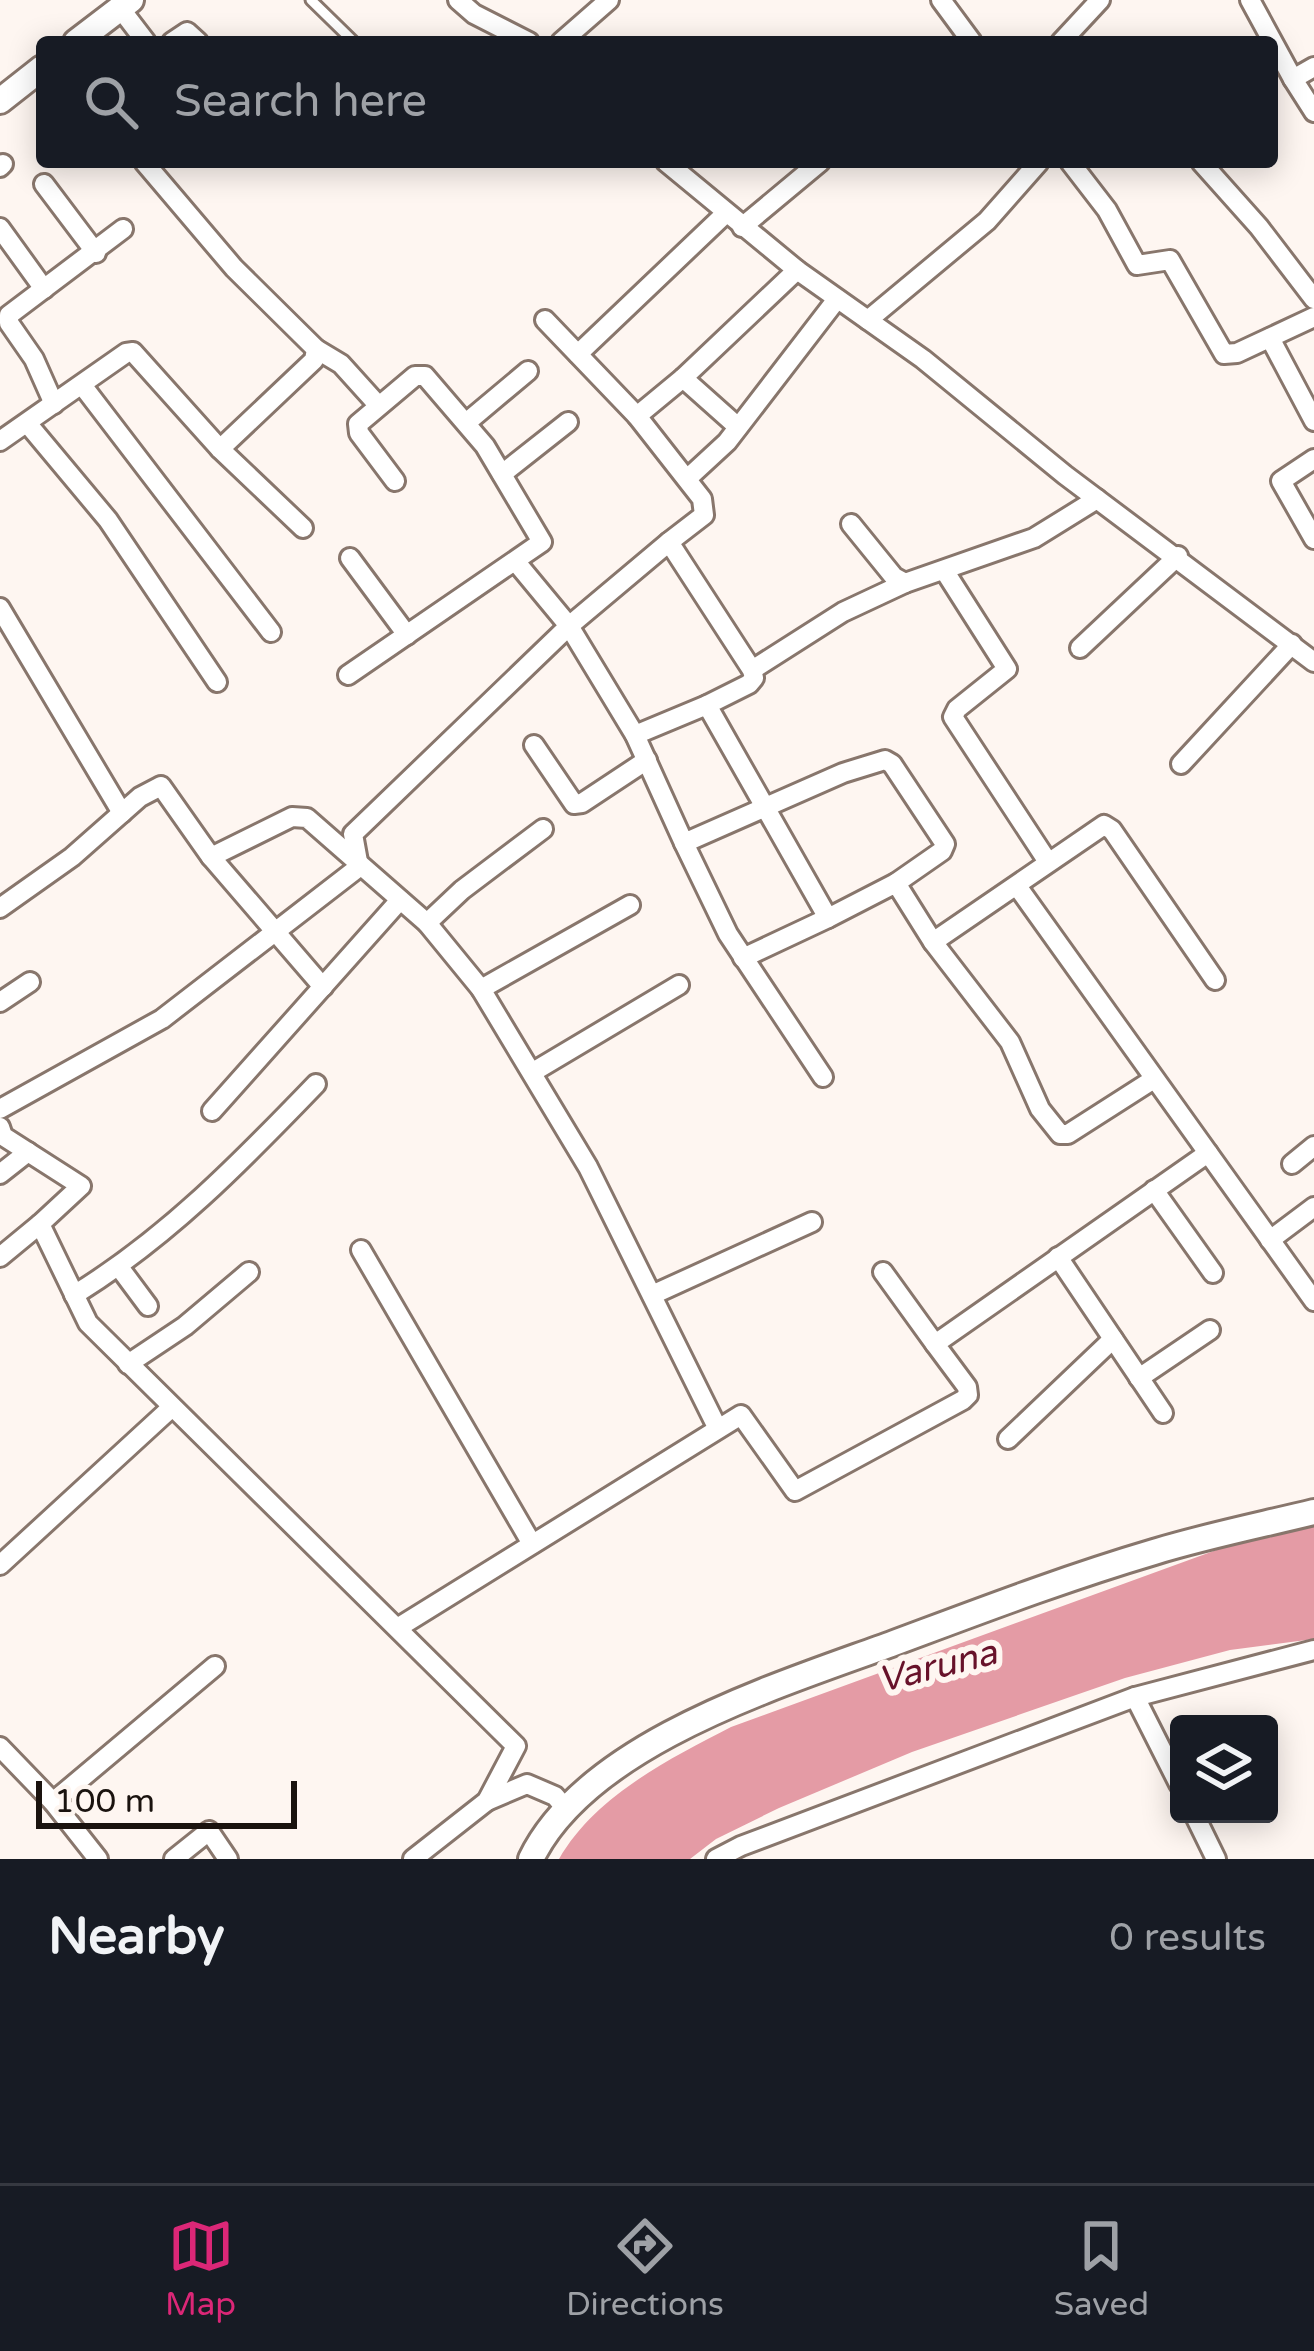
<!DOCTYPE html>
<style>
body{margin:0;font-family:"Varela Round",sans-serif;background:#242831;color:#f1f3f6}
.controls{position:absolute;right:36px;bottom:36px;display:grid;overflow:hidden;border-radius:12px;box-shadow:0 6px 30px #0003}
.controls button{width:108px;height:108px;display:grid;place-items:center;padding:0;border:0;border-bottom:3px solid #363941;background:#171b24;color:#f1f3f6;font:60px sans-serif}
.scale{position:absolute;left:36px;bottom:30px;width:261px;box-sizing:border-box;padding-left:12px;border:6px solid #1a130f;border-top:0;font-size:33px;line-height:42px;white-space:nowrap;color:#1a130f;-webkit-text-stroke:9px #fef6f1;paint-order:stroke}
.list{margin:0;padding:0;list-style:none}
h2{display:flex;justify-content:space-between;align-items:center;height:156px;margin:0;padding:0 48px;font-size:51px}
h2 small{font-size:39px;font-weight:400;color:#9ea1a6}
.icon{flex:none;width:66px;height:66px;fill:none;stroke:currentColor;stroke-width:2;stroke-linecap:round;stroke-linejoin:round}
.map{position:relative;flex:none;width:1314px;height:1859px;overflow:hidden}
.search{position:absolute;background:#171b24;box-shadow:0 6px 30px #0003;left:36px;right:36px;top:36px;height:132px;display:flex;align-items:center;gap:30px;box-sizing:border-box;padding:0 42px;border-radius:12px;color:#9ea1a6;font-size:45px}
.sheet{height:324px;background:#171b24}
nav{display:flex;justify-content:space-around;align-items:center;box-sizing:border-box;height:168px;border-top:3px solid #363941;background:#171b24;font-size:33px;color:#9ea1a6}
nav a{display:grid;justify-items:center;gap:6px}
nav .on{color:#db2777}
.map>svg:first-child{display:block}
.water{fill:#e49ba5}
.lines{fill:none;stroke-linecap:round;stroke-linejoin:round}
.lane-casing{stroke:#88766c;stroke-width:15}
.street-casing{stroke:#88766c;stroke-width:24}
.secondary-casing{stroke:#88766c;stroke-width:30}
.lane{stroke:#fff;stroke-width:9}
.street{stroke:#fff;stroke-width:18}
.secondary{stroke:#fff;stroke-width:24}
.labels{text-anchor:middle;stroke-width:12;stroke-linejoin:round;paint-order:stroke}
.water-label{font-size:36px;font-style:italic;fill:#67122a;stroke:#fef6f1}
</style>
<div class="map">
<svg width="1314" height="1859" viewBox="0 0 1314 1859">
<rect width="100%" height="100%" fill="#fef6f1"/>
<path class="water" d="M1314 1521V1639L1230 1650 1125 1678 912 1752 779 1808 716 1839 690 1859H559C595 1796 669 1759 731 1727L1274 1529Z"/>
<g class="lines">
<g class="lane-casing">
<polyline id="lane" points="311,0 354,42"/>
</g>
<g class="street-casing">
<g id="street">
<polyline points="458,0 474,14 529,42"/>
<polyline points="941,0 972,42"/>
<polyline points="1250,0 1293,79"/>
<polyline points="120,8 146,42"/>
<polyline points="172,42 187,32 198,42"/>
<polyline points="561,42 609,0"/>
<polyline points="1061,42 1100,0"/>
<polyline points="1314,67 1293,79 1314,112"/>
<polyline points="144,162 234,268 316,349 314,360 220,449"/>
<polyline points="666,162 797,270 923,359 1065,475 1314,662"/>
<polyline points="1070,162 1107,210 1137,265 1170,260 1224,354 1237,353 1314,317"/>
<polyline points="1201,162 1259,227 1314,299"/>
<polyline points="0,167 3,164"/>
<polyline points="44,184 96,253"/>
<polyline points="742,227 820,162"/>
<polyline points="0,228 44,289"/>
<polyline points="545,320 637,416 702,499 704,515 669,542 752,670 754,678 749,684 707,705 828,918 896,883 933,942 1104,825 1112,830 1215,980"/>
<polyline points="868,320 987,221 1039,162"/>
<polyline points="1270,338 1314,421"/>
<polyline points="316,349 341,364 378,405"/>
<polyline points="578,354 725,214"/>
<polyline points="683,378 738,427"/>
<polyline points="82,385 271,632"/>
<polyline points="54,404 34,359 9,323 9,315 123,229"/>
<polyline points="637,416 683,378 797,270"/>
<polyline points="27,423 108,520 217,682"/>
<polyline points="466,423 528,371"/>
<polyline points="0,441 126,353 133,352 220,449 303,528"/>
<polyline points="1314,459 1281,481 1314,539"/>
<polyline points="502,474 568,422"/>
<polyline points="688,478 727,442 837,299"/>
<polyline points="851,524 894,577 905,583 1034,538 1097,499"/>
<polyline points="350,558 407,635"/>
<polyline points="516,562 569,626 669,542"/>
<polyline points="944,570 1007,669 957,709 953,717 1048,862"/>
<polyline points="0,608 122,813"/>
<polyline points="1080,648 1178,556"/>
<polyline points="752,670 843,612 905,583"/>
<polyline points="348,675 542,542 485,446 425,376 415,376 358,424 359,433 395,481"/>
<polyline points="635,735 707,705"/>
<polyline points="534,745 574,804 582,803 647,760"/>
<polyline points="1181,764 1292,644"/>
<polyline points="684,843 728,934 823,1077"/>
<polyline points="211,857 292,817 307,818 427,923 481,989 588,1167 717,1427"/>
<polyline points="1017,886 1314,1301"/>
<polyline points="0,908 72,857 140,797 161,786 211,857 323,987"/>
<polyline points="427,923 462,890 543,829"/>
<polyline points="933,942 1010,1042 1040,1109 1060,1134 1068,1134 1154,1079"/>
<polyline points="743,958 828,918"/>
<polyline points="481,989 630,905"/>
<polyline points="0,1002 30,982"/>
<polyline points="533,1072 679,985"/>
<polyline points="0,1109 162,1019 359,867 353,834 569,626 635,735 684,843 843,773 885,760 892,764 945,844 942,851 896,883"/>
<polyline points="212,1111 400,900"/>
<polyline points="0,1127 3,1136 81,1186 40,1224 88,1323 516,1746 487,1801 413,1859"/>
<polyline points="1292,1164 1314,1146"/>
<polyline points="0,1174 28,1152"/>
<polyline points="1154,1190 1213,1273"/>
<polyline points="1270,1240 1314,1207"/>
<polyline points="361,1250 532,1544"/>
<polyline points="0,1257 40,1224"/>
<polyline points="1058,1257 1163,1413"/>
<polyline points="119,1267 148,1306"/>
<polyline points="883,1272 935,1344"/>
<path d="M74 1295C167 1238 241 1162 316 1084"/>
<polyline points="652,1295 812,1222"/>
<polyline points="128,1364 185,1326 249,1272"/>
<polyline points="1139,1378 1210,1330"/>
<polyline points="1008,1439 1113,1339"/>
<polyline points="0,1565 171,1408"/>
<polyline points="399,1627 741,1415 795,1491 963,1400 968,1395 967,1387 935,1344 1208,1153"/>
<polyline points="1135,1697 1179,1784"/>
<polyline points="0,1747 53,1802 98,1859"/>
<polyline points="487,1801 527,1784 555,1796 567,1810"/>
<polyline points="53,1802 215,1666"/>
<polyline points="1194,1814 1216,1859"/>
<polyline points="174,1859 209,1831 228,1859"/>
<polyline points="716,1859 741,1846 1135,1697 1314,1650"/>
</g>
</g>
<g class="secondary-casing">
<g id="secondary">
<polyline points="76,42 131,0"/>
<polyline points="0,101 42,68"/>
<path d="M531 1859C587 1743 780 1685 894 1643 980 1611 1066 1578 1154 1552 1206 1536 1261 1525 1314 1512"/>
</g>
</g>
<use href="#lane" class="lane"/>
<use href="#street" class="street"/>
<use href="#secondary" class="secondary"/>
</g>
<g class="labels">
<g class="water-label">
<text transform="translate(937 1665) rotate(-14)" y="13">Varuna</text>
</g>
</g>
</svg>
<div class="controls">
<button><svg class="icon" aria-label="layers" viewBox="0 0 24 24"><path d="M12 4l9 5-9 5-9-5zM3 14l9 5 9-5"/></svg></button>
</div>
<div class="scale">100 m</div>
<div class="search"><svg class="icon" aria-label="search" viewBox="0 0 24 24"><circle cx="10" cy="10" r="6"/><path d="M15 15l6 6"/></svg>Search here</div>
</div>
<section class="sheet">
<h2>Nearby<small>0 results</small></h2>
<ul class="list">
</ul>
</section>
<nav>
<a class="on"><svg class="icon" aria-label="map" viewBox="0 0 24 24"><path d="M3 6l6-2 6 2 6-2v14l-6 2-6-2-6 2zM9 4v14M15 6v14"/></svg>Map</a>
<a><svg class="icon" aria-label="directions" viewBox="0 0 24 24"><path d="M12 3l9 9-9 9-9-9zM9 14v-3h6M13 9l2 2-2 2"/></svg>Directions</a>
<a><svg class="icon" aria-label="saved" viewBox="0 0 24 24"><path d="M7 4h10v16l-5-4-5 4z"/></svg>Saved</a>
</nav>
